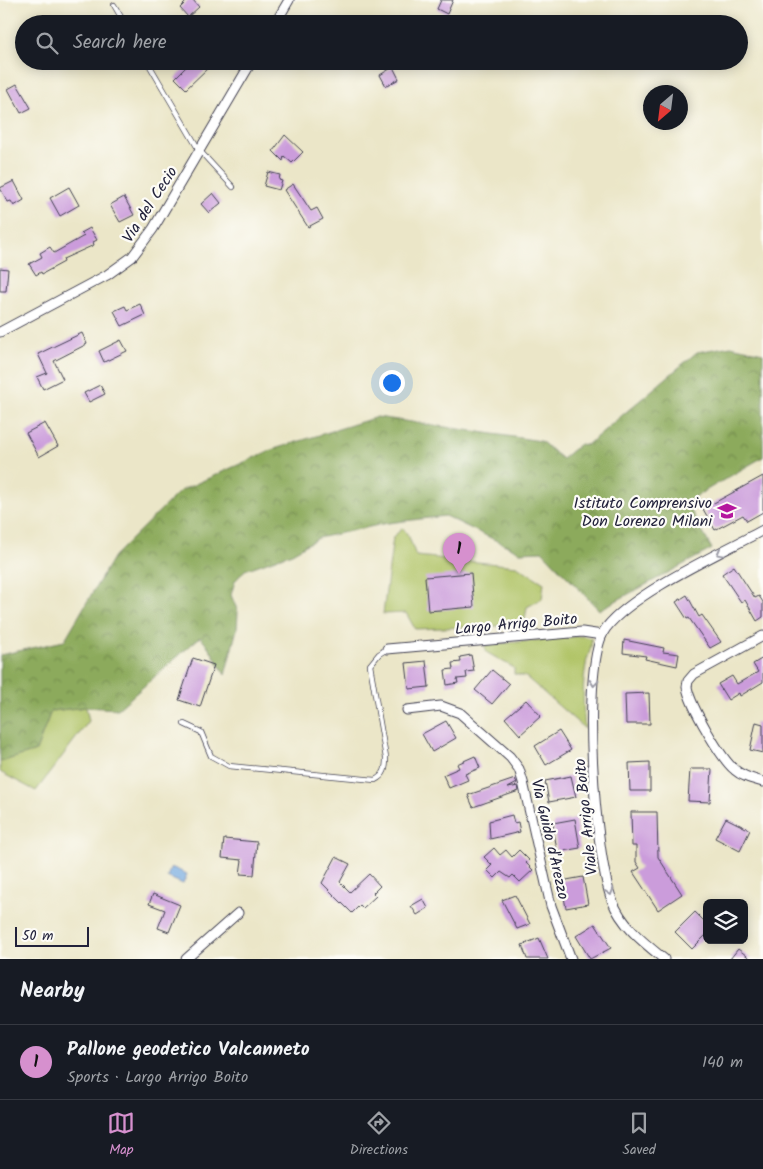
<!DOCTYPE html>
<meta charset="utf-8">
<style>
body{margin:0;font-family:Kalam,sans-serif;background:#242831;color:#f1f3f6}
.controls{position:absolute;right:15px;bottom:15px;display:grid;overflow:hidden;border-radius:8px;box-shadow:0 2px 12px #0003}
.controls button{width:45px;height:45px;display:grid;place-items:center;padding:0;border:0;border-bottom:1px solid #363941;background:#171b24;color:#f1f3f6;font:25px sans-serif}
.compass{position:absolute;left:643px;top:85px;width:45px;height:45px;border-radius:50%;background:#171b24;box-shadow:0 2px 12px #0003;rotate:208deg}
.scale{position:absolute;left:15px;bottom:12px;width:74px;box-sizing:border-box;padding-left:5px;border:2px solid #22223b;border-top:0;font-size:14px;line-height:18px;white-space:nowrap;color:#22223b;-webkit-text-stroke:4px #fdfcf7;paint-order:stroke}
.you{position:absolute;left:391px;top:382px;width:18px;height:18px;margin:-12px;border:4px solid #fff;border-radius:50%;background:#1a73e8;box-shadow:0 0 0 8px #1a73e833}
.badge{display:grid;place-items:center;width:32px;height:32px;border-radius:50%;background:#d690ce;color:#111;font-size:16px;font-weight:700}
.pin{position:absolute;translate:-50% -41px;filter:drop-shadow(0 1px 2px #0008)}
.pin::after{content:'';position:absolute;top:26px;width:18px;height:15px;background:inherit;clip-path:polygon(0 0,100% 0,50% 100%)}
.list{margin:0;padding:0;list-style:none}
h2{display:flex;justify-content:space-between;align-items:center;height:65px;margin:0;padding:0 20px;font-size:21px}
h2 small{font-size:16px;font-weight:400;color:#9ea1a6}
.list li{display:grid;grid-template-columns:32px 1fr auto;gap:15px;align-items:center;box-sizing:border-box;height:75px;padding:0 20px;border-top:1px solid #363941}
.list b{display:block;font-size:19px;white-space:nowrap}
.list p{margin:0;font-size:16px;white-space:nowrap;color:#9ea1a6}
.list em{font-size:16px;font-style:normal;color:#9ea1a6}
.icon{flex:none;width:28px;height:28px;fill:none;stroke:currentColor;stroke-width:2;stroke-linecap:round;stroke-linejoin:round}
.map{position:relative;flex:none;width:763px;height:959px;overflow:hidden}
.search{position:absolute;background:#171b24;box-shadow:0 2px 12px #0003;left:15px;right:15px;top:15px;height:55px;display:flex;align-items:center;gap:12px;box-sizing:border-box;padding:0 18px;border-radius:28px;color:#9ea1a6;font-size:19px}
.sheet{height:140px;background:#171b24}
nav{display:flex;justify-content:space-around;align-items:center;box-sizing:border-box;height:70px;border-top:1px solid #363941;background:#171b24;font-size:14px;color:#9ea1a6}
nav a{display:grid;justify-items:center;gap:2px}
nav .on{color:#d690ce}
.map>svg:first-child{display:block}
.green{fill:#b1c468;stroke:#6a7352}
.forest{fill:url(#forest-crowns);stroke:#57664c}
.water{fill:#71a7df;stroke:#4a648d}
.building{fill:#cb9cdb}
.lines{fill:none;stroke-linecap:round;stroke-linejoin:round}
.service-casing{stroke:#403f50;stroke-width:6}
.minor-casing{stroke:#403f50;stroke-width:11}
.service{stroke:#fff;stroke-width:4.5}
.minor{stroke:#fff;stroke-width:9}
.oneway{stroke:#9c9ca7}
.labels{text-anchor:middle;stroke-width:4.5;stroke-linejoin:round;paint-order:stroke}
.street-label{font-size:16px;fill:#22223b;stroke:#fdfcf7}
.poi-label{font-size:16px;fill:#22223b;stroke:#fdfcf7;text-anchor:end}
</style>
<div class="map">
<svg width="763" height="959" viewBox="0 0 763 959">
<defs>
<pattern id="forest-crowns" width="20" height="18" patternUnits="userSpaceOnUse" patternTransform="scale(1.25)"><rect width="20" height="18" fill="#8caa5c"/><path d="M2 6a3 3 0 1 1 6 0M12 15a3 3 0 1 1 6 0" fill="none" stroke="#728a4d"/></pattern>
</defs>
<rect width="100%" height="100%" fill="#fdfcf7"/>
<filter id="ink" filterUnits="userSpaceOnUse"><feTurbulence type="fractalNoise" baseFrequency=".02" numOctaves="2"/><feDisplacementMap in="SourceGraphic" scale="10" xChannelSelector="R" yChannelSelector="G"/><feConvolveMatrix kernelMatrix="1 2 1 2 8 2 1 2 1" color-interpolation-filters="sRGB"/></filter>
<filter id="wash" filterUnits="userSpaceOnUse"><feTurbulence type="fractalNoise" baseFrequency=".0096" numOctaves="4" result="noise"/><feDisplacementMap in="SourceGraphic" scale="20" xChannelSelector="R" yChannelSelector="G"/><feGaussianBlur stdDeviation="1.12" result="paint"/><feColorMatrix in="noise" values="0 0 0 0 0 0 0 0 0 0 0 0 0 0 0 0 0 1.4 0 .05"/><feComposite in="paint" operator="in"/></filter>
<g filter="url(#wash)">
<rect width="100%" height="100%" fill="#ebe6c8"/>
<g class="green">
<polygon points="403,528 409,537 416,556 517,566 544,583 542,599 527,607 524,625 415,629 406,613 383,614 393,537"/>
<path d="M582 636 591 638C593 648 587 655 586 665 582 686 583 707 585 729L526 677 514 674V668L486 652 485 645Z"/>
<polygon points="86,707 89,721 36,791 0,772 0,762 36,751 51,711"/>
</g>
<polygon class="forest" points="731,346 763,353 763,457 686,502 712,549 599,610 542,551 520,552 445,516 388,523 318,538 292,553 245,570 235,581 231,595 238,612 237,629 225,675 210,649 200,637 118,709 86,707 51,711 36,751 0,762 0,655 64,641 114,556 180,491 271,450 377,417 541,441 562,459 580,444 587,445 697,352"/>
<polygon class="water" points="171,867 187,874 183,884 167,877"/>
<g id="blocks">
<g class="building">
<polygon points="188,0 193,0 199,7 188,17 180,8"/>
<polygon points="441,0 453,0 447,14 437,9"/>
<polygon points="192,61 205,61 210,66 186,89 175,78"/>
<polygon points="393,67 399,79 386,86 380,75"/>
<polygon points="17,84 31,108 21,113 8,89"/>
<polygon points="285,135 303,152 292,163 284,156 283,161 273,151"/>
<polygon points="268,172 280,175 279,180 282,181 279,190 264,186"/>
<polygon points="14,181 24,200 14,206 11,201 8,202 0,188"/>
<polygon points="293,184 311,211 317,208 323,219 308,227 284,190"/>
<polygon points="69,187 79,205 60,216 50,198"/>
<polygon points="213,193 221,203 209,213 201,204"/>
<polygon points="124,197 134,215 120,222 110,205"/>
<polygon points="90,228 97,240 93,242 94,245 63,259 64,262 42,274 41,272 36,275 29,264 42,257 40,253 50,247 54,253 84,236 81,233"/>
<polygon points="0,268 8,269 6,291 0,291"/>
<polygon points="140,304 145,315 122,326 114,311 125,306 127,310"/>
<polygon points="82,333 87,344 54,361 63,379 43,389 37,377 47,373 38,354"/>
<polygon points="121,340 127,351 104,362 99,351"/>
<polygon points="100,385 105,394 89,402 84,393"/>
<polygon points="45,423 58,446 39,457 26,433"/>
<polygon points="763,476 763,512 747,521 743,515 715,530 703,509"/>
<polygon points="734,566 755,598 759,596 763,602 763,617 757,621 745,600 741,602 722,574"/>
<polygon points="471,573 474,607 428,611 425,577"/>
<polygon points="687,595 699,617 702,615 721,642 710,648 689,618 687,619 676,602"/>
<polygon points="624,640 664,648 663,652 679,654 677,666 645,659 646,656 623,653"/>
<polygon points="471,655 474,671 466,672 467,678 457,679 458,683 447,685 445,670 453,669 452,663 461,662 460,657"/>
<polygon points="193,658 214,665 200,707 179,700"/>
<polygon points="763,658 763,682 740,696 739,693 728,700 718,684 732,676 737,684 758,672 753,664"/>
<polygon points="426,661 429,687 409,689 406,663"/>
<polygon points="492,670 509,684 492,704 475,690"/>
<polygon points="649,693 650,724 626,724 625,694"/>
<polygon points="526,700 541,716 520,735 505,718"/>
<polygon points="446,721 456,738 432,752 422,734"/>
<polygon points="756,722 763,724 763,753 750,750"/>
<polygon points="559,731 571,750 546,765 535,746"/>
<polygon points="475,756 480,768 465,774 468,780 449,788 443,775 459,768 457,764"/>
<polygon points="650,762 650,791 630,791 629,763"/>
<polygon points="690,769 712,769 710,802 688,801"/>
<polygon points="571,776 576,797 549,802 545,781"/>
<polygon points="515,779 517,783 508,788 518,786 519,791 473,807 468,795"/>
<polygon points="631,812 657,812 658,857 682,894 658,910 633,872 640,868 636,862 636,846 632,846"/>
<polygon points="512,815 514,823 518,822 520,832 490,839 489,821"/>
<polygon points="726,818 750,830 740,851 715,838"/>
<polygon points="575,819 580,848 557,852 553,823"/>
<polygon points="224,839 257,842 254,875 240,874 242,860 222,858"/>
<polygon points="494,848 500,855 506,850 512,857 519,850 529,860 526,863 533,870 520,882 513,875 510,878 501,872 495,878 487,870 492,865 484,857"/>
<polygon points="336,857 350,864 340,882 350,892 369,874 380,886 373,893 376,896 363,908 360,905 352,913 322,883"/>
<polygon points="583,877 588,904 566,908 561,881"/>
<polygon points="153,894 180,905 169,932 158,928 165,910 149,904"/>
<polygon points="515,895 530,924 517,929 502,900"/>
<polygon points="423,899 428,908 417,915 411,906"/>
<polygon points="695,912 707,924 707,934 692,949 675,932"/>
<polygon points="595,924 611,948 590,959 576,936"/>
<polygon points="539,938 548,959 527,959 522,945"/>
<polygon points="738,949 751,959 730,959"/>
</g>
</g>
</g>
<g filter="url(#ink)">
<use href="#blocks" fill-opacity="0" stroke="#403f50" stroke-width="1"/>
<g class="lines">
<g class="service-casing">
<g id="service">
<polyline points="114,5 125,24"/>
<polyline points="147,61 199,150 233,187"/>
<path d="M184 724 201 732 211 756 229 766 375 780C385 775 386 768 386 758L370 665 379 654 387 649"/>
</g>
</g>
<g class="minor-casing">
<g id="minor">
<polyline points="275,24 289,0"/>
<polyline points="0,332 107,275 132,257 153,229 252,61"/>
<path d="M763 636 694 674 688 681 687 687C690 705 721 759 735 770 743 777 753 779 763 782"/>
<polyline points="387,649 582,632 602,635"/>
<polyline points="407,710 441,706 460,713 510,757 519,769 523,782 551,906 571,959"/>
<polyline points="186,959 238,913"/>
<path d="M664 959C643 942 622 926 612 900 595 858 579 663 606 628 634 592 721 553 763 530"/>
</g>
</g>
<use href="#service" class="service"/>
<use href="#minor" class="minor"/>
</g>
<defs><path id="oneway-chevron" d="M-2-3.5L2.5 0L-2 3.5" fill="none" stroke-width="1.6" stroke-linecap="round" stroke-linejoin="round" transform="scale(1.25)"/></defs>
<g class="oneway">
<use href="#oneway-chevron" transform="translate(720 553) rotate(151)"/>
<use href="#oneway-chevron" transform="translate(594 683) rotate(95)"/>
<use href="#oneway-chevron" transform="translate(610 892) rotate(72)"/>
</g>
</g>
<defs>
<g id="school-bare" transform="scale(1.5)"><path d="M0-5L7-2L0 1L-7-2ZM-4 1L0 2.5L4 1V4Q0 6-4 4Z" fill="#b5179e" stroke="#fdfcf7" stroke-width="2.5" paint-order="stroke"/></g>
</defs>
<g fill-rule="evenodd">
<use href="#school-bare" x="727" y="511"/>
</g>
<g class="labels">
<g class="street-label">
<text transform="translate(149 204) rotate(-57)" y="6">Via del Cecio</text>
<text transform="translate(516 623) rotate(-5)" y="6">Largo Arrigo Boito</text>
<text transform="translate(585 817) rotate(-96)" y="6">Viale Arrigo Boito</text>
<text transform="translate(551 839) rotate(77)" y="6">Via Guido d'Arezzo</text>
</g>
<g class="poi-label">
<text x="712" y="508">Istituto Comprensivo<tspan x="712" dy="18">Don Lorenzo Milani</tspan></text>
</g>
</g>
</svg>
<div class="controls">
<button><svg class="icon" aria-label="layers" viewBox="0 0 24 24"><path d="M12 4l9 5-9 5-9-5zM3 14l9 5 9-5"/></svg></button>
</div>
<svg class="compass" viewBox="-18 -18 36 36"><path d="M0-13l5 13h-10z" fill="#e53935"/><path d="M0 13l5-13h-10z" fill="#9ea1a6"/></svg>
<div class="scale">50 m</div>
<div class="you"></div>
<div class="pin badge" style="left:459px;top:574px">1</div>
<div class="search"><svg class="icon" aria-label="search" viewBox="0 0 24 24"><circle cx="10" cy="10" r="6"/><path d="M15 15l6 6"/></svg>Search here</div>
</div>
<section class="sheet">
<h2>Nearby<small></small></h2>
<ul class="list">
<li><span class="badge">1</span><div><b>Pallone geodetico Valcanneto</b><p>Sports · Largo Arrigo Boito</p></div><em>140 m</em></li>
</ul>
</section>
<nav>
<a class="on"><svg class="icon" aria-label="map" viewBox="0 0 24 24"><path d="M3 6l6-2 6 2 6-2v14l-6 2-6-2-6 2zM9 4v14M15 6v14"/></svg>Map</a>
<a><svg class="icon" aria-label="directions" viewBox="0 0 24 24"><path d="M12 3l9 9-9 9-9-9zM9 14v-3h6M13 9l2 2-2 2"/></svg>Directions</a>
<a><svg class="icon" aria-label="saved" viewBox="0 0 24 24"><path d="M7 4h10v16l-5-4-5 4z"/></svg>Saved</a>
</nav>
